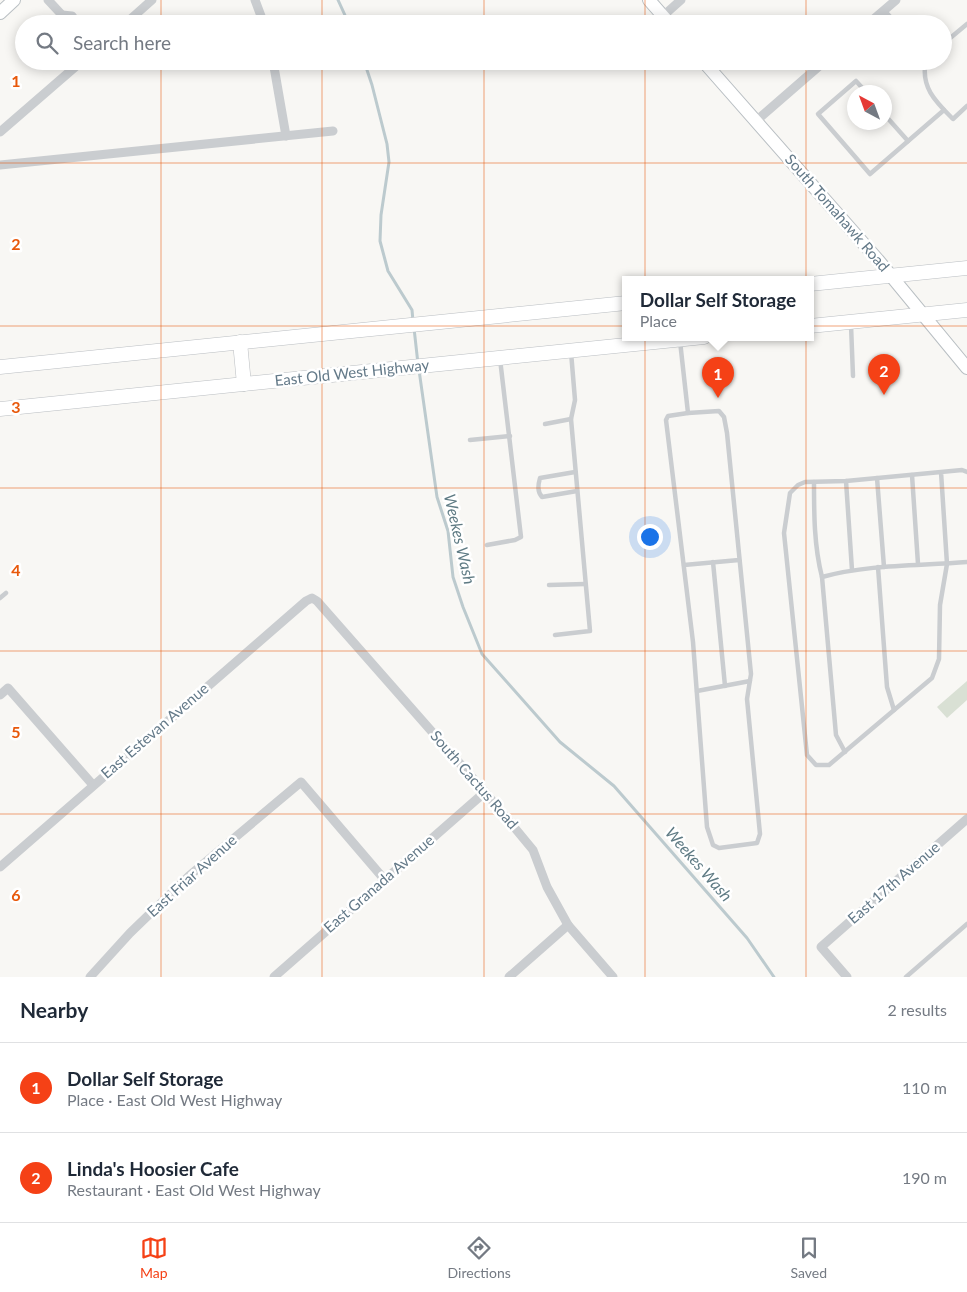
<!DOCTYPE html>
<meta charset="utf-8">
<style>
body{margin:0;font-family:Lato,sans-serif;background:#f6f6f7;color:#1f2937}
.compass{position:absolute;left:847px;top:85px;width:45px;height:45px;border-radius:50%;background:#fff;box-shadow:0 2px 12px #0003;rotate:319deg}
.you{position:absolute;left:649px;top:536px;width:18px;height:18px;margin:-12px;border:4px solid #fff;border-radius:50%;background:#1a73e8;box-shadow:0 0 0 8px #1a73e833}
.badge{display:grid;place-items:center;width:32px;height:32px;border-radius:50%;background:#f54116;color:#fff;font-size:16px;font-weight:700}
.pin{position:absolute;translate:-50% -41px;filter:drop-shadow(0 1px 2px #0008)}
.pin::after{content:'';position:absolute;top:26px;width:18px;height:15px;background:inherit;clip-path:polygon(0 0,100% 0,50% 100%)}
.popup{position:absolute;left:622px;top:276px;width:192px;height:65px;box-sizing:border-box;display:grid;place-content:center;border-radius:0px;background:#fff;filter:drop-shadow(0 1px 4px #0005);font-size:16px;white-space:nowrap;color:#747a83}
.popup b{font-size:19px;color:#1f2937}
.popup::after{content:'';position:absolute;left:50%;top:100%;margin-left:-10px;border:10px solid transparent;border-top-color:#fff}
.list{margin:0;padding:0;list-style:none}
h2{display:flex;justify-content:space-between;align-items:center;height:65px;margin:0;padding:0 20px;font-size:21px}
h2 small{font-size:16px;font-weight:400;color:#747a83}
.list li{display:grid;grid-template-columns:32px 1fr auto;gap:15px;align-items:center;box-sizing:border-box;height:90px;padding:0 20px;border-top:1px solid #e0e1e3}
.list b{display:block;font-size:19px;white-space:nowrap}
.list p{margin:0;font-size:16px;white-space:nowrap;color:#747a83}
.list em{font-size:16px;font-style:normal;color:#747a83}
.icon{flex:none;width:28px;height:28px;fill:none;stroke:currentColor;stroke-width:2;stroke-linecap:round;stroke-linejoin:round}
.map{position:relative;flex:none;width:967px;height:977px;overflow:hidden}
.search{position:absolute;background:#fff;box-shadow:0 2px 12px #0003;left:15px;right:15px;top:15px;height:55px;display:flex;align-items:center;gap:12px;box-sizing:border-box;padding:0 18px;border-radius:28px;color:#747a83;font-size:19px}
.sheet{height:245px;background:#fff}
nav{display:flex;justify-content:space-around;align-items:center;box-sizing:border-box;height:70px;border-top:1px solid #e0e1e3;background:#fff;font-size:14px;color:#747a83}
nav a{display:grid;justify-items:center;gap:2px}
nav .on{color:#f54116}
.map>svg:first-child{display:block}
.green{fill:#d9e0d4}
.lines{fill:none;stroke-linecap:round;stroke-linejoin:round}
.stream{stroke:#bccace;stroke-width:3}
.secondary-casing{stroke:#b9bfc3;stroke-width:14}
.primary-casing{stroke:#babec2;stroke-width:15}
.service{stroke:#cacdd0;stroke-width:4.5}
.minor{stroke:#cacdd0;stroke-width:9}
.secondary{stroke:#fff;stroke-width:12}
.primary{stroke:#fff;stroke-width:14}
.grid{fill:none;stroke:#e8590c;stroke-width:1;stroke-opacity:0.55}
.labels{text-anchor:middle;stroke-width:5;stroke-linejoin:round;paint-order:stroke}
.street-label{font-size:15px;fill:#637988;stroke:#fff}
.water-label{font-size:16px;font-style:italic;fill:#5f7b84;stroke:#fff}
.grid-label{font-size:16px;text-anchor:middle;font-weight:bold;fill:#e8590c;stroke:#fff;stroke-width:5;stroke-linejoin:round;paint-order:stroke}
</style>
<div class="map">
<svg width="967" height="977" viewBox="0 0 967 977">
<rect width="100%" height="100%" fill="#f8f7f4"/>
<polygon class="green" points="967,681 967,700 947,718 937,707"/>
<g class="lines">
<g class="stream">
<polyline points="338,0 349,24"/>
<polyline points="364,61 372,85 387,144 389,162 381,215 380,241 388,271 412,310 413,321"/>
<polyline points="414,328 418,364"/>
<polyline points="419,370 437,497 448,531 453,577 463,607 482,654 560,742 614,786 747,938 774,977"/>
</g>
<g class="secondary-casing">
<g id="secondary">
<polyline points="649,0 670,24"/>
<polyline points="0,13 14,0"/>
<polyline points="703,61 878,260 967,368"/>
</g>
</g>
<g class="primary-casing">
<g id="primary">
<polyline points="810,284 967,268"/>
<polyline points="810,326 967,310"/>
<polyline points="240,342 244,384"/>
<polyline points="0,367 626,303"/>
<polyline points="0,409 704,337"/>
</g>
</g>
<g class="service">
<polyline points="884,10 897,24"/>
<polyline points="943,44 967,24"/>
<path d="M926 61C920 87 936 102 953 119L967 106"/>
<polyline points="866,92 856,81 818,114 870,174 944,110"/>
<polyline points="884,114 908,141"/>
<polyline points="851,325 853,376"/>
<polyline points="680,341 688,413"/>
<polygon points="719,411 724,417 727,433 751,674 747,699 760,834 757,843 719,848 713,845 707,827 693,642 666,420 668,416 688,413"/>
<polyline points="545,424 571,419"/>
<polyline points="470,440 510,436"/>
<path d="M575 472 540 478C538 485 537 491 542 497L577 491"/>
<polyline points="941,472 947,564 940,605 939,659 932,678 829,765 816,765 807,755 784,533 790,493 798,485 805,482 846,481 962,470 967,472"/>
<polyline points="912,475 918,564"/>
<polyline points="877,478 884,567"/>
<polyline points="846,481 852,570"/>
<path d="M814 482C814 513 814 546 822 577L836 735 845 752"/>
<polyline points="487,545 515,540 521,537 500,359"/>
<polyline points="713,562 725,686"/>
<polyline points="684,565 739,560"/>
<polyline points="878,567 887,687 894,710"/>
<path d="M822 577C869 564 919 566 967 562"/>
<polyline points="549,585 585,584"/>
<polyline points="0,598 6,593"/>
<polyline points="555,635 590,631 571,419 575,400 571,352"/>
<polyline points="697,691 750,681"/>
<polyline points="906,977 967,924"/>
</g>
<g class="minor">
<polyline points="48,0 62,15 62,24"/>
<polyline points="255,0 264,24"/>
<polyline points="62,15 72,16 78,24"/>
<polyline points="663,16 681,0"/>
<polyline points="125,24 152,0"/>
<polyline points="868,24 896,0"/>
<polyline points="273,61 286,136"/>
<polyline points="756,121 825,61"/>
<polyline points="0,132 82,61"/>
<polyline points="0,165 333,131"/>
<polyline points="0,695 8,688 93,785"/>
<polyline points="0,867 306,601 312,598 317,601 485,792 533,850 547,887 568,925 613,977"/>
<polyline points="90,977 130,933 189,876 301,782 384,879"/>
<polyline points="274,977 485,792"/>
<polyline points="509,977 568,925"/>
<polyline points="847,977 821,947 967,819"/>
</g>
<use href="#secondary" class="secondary"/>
<use href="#primary" class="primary"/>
</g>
<path class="grid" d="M161 0V24M322 0V24M484 0V24M645 0V24M806 0V24M161 61V977M322 61V977M484 61V977M645 61V977M806 61V977M0 163H967M0 326H967M0 488H967M0 651H967M0 814H967"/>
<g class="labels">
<g class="street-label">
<text transform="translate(837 213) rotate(49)" y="5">South Tomahawk Road</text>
<text transform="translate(352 373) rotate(-6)" y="5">East Old West Highway</text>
<text transform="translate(155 731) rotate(-41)" y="5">East Estevan Avenue</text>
<text transform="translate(474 780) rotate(49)" y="5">South Cactus Road</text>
<text transform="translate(192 876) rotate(-42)" y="5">East Friar Avenue</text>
<text transform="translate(894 883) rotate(-41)" y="5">East 17th Avenue</text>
<text transform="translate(379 884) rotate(-41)" y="5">East Granada Avenue</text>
</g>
<g class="water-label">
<text transform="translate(460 539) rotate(77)" y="6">Weekes Wash</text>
<text transform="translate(699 864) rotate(49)" y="6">Weekes Wash</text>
</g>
</g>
<g class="grid-label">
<text x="16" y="87">1</text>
<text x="16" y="250">2</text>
<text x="16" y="413">3</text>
<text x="16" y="576">4</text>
<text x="16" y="738">5</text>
<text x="16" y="901">6</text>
</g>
</svg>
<svg class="compass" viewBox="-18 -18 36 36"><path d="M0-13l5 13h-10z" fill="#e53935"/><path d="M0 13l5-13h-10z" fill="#747a83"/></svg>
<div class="you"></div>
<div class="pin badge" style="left:718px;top:398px">1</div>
<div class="popup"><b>Dollar Self Storage</b>Place</div>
<div class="pin badge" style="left:884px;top:395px">2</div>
<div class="search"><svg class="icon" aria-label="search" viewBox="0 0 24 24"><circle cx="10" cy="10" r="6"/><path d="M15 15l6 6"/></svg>Search here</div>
</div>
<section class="sheet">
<h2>Nearby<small>2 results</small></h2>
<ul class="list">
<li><span class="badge">1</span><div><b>Dollar Self Storage</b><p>Place · East Old West Highway</p></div><em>110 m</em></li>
<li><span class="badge">2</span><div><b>Linda's Hoosier Cafe</b><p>Restaurant · East Old West Highway</p></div><em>190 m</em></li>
</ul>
</section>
<nav>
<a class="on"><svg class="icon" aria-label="map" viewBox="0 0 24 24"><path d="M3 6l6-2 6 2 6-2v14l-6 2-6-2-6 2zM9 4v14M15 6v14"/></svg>Map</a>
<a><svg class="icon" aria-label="directions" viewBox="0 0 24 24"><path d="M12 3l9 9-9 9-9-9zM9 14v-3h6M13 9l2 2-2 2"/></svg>Directions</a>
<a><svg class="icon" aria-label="saved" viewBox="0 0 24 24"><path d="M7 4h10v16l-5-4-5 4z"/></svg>Saved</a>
</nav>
